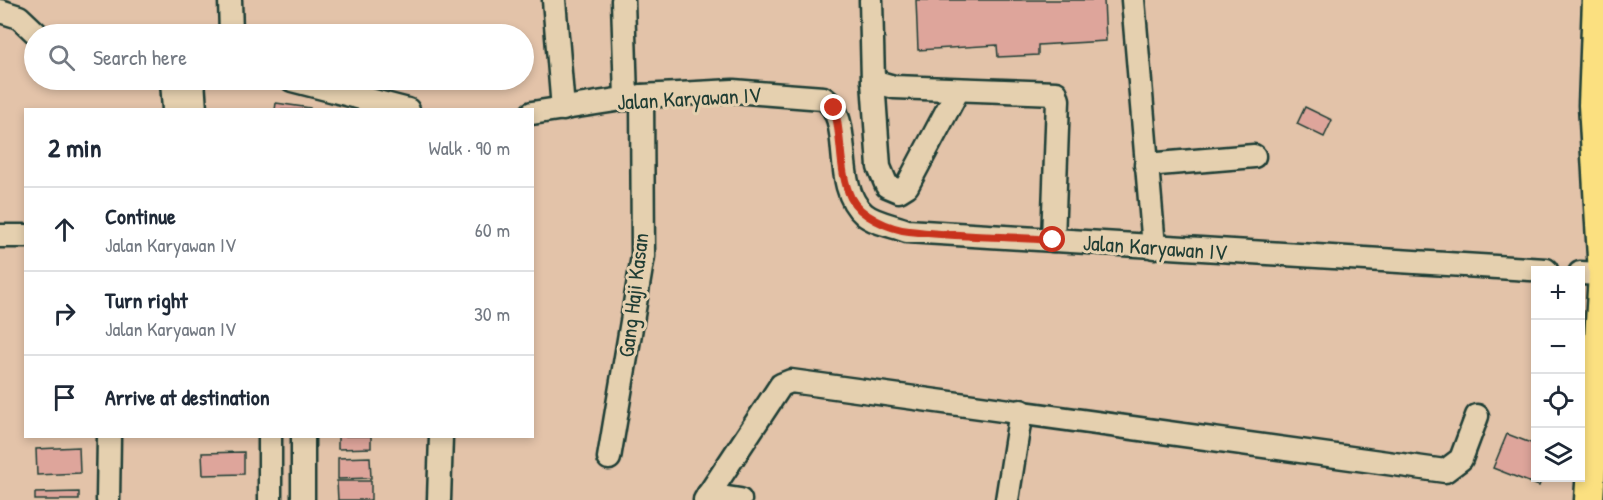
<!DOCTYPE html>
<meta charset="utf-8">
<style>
body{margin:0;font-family:"Patrick Hand",sans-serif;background:#f6f6f7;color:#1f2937}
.controls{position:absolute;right:18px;bottom:18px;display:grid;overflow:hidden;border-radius:0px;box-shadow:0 3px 9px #0003}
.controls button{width:54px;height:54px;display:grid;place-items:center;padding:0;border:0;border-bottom:2px solid #e0e1e3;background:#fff;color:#1f2937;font:30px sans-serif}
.stop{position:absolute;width:18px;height:18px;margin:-14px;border:4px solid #c8321e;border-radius:50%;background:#fff}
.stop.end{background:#c8321e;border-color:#fff;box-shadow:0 2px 6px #0008}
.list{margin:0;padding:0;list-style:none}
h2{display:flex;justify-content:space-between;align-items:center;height:78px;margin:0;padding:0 24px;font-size:26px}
h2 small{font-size:20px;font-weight:400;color:#747a83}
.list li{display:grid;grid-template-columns:39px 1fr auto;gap:18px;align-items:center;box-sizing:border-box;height:84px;padding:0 24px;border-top:2px solid #e0e1e3}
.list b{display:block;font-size:22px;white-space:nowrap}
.list p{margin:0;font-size:20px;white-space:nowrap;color:#747a83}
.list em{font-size:20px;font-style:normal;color:#747a83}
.icon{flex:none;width:33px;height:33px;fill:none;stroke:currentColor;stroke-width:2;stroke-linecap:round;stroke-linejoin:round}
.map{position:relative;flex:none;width:1603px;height:500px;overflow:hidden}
.search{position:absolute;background:#fff;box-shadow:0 3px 9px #0003;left:24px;top:24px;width:510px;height:66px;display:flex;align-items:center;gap:15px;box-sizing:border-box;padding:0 21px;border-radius:33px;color:#747a83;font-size:22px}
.panel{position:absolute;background:#fff;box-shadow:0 3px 9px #0003;left:24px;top:108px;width:510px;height:330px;border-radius:0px}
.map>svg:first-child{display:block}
.building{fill:#dea59b;stroke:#1f3d34;stroke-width:1.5}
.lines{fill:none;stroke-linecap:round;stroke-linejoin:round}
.minor-casing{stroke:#1f3d34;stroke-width:27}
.major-casing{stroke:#1f3d34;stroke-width:33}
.minor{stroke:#e5d0af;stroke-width:22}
.major{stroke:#fbe080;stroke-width:28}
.route{stroke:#c8321e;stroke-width:8}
.labels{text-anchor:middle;stroke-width:6;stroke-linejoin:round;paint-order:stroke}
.street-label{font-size:22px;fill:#1f3d34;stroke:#e5d0af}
</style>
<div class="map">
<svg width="1603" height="500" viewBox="0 0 1603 500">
<rect width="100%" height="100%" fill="#e3c3a9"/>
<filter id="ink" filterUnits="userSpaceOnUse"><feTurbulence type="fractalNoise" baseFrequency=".0167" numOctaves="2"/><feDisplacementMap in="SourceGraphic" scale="12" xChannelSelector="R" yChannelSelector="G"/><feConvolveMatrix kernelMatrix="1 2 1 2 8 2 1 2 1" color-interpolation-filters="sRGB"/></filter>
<g filter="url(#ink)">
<g class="building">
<polygon points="916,0 1104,0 1106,41 1038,45 1038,55 998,57 997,45 918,50"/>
<polygon points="276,103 310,108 310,110 275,110"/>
<polygon points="1305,107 1332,120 1324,137 1297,124"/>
<polygon points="1507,434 1536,445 1536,478 1542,478 1539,486 1493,468"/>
<polygon points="338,436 371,436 371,448 338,449"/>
<polygon points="79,447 80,473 37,475 36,449"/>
<polygon points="244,452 244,474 203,475 202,453"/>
<polygon points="370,457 371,478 338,479 338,458"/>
<polygon points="337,481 371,481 371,500 338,500"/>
<polygon points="79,492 79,500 35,500 35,493"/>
</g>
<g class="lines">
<g class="minor-casing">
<g id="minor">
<polyline points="230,0 231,34"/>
<polyline points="554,0 563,109"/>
<polyline points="623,0 626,99"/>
<polyline points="871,0 873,81 894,87 1056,93 1058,100 1053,240"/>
<polyline points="1133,0 1154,247"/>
<polyline points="0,11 19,17 37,34"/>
<polyline points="172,80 174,110"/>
<polyline points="193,80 195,110"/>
<polyline points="292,80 408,110"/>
<polyline points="873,81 879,167 887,186 899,191 907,186 958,90"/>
<path d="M532 113 642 96 733 91 823 98C856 118 830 185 864 214 874 223 895 226 907 231L1546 270"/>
<polyline points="1146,165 1254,156"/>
<polyline points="0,236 26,236"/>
<polyline points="1580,273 1603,274"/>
<polyline points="303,436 303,500"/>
<polyline points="609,458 643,256 642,96"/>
<polyline points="708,495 740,500"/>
<polyline points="108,500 109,436"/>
<polyline points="270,500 270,436"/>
<polyline points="439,500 441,436"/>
<polyline points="705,500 781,385 791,381 1445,471 1461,459 1477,416"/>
<polyline points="1007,500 1021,411"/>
</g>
</g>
<g class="major-casing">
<polyline id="major" points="1589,500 1603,274 1593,105 1597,0"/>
</g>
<use href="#minor" class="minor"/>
<use href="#major" class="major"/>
</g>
</g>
<g class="lines" filter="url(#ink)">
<path class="route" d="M834 108C843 137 838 171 851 198 860 216 890 229 909 231 957 237 1005 236 1053 240"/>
</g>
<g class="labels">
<g class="street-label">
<text transform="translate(689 98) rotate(-3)" y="8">Jalan Karyawan IV</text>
<text transform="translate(1155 247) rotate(4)" y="8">Jalan Karyawan IV</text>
<text transform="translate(633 295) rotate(-83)" y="8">Gang Haji Kasan</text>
</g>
</g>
</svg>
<div class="controls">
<button>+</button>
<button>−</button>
<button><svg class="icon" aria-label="locate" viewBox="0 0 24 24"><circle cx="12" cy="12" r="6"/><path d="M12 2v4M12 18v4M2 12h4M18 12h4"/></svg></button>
<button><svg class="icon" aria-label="layers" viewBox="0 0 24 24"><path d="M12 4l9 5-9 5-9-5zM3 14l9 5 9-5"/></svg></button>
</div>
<div class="stop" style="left:1053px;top:240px"></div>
<div class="stop end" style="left:834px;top:108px"></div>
<div class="search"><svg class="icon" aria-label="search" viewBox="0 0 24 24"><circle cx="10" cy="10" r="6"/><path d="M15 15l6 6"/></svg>Search here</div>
<section class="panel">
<h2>2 min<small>Walk · 90 m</small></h2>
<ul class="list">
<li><svg class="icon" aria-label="ahead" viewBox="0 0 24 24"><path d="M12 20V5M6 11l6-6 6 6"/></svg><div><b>Continue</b><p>Jalan Karyawan IV</p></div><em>60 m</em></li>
<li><svg class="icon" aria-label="right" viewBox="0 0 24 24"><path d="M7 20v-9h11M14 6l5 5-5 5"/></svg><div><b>Turn right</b><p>Jalan Karyawan IV</p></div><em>30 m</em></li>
<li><svg class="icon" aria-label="arrive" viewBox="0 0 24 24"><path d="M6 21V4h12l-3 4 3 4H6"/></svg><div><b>Arrive at destination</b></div></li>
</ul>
</section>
</div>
